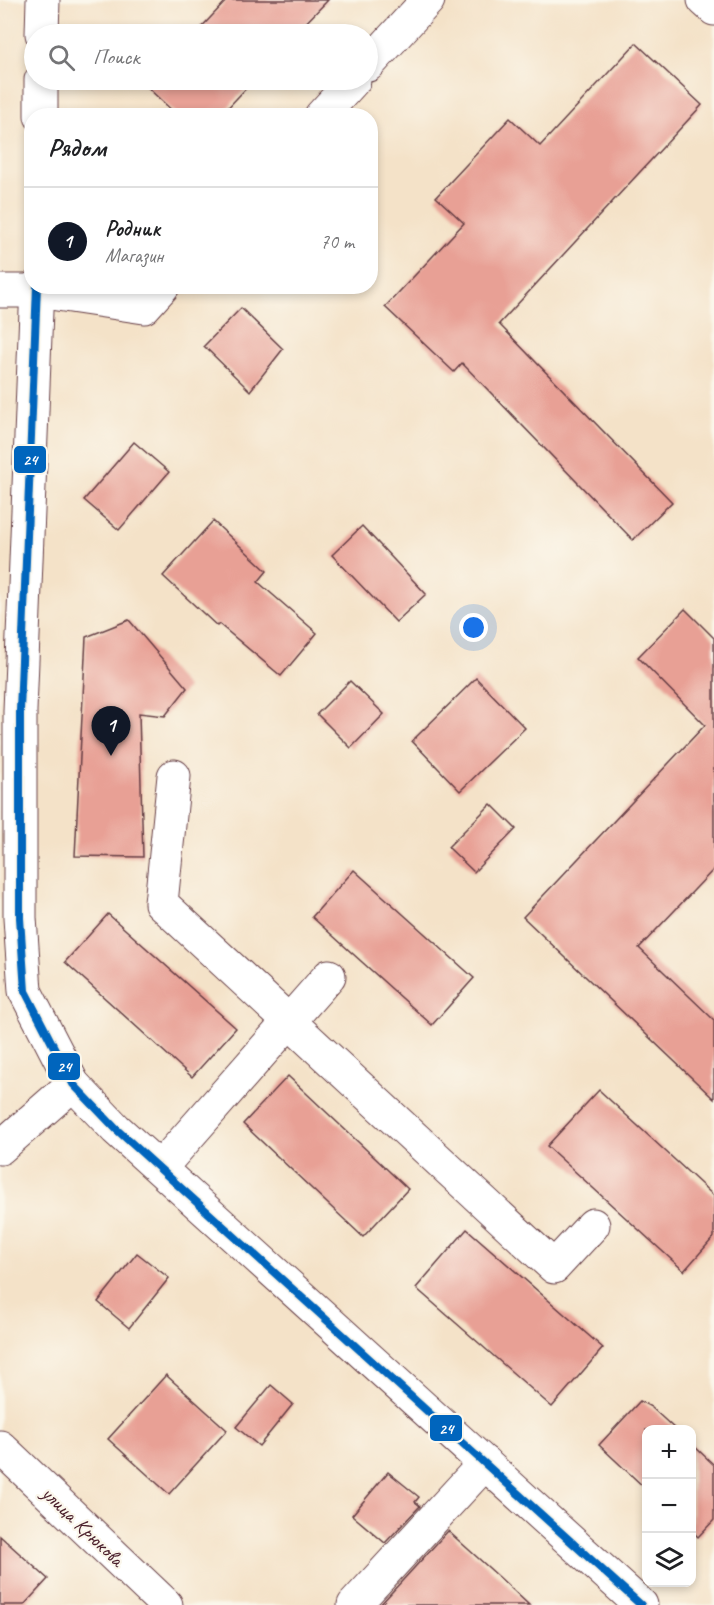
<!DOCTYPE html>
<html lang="ru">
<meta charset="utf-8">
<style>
body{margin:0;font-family:Caveat,sans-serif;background:#f2f2f2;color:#202124}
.controls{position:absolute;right:18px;bottom:18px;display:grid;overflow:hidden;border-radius:12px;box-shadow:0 3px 9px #0003}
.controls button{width:54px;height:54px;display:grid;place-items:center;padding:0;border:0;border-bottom:2px solid #e0e0e0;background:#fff;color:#202124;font:30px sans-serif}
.you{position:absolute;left:474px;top:628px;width:21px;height:21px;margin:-15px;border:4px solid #fff;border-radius:50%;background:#1a73e8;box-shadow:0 0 0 9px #1a73e833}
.badge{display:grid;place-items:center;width:39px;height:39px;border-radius:50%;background:#111827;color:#fff;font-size:20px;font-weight:700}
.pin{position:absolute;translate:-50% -50px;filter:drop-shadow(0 2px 3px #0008)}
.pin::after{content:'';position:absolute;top:32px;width:21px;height:18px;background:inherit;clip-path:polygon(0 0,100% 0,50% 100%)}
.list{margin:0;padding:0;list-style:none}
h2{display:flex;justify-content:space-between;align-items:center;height:78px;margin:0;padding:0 24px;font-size:26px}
h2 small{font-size:20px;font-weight:400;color:#757577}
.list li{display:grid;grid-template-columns:39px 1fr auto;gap:18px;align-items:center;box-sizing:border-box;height:108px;padding:0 24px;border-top:2px solid #e0e0e0}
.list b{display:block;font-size:22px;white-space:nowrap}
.list p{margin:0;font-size:20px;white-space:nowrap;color:#757577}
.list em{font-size:20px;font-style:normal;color:#757577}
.icon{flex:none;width:33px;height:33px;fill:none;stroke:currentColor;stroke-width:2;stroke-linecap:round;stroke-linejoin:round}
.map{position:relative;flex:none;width:714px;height:1605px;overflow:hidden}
.search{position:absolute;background:#fff;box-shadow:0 3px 9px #0003;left:24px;top:24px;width:354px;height:66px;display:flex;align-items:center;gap:15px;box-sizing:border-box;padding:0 21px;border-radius:33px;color:#757577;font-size:22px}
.panel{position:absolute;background:#fff;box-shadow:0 3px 9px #0003;left:24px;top:108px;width:354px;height:186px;border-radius:24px}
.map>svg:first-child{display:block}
.building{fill:#e8a095}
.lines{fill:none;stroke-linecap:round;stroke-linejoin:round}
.minor-casing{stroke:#643c43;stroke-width:35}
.major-casing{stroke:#643c43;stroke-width:35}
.minor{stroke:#fff;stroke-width:33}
.major{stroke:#fff;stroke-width:33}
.bus-1-casing{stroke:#fbf7ec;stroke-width:12}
.bus-1{stroke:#0065bd;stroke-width:8}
.labels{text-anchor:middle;stroke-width:4.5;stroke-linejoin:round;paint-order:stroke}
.street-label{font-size:21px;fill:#4a1f2b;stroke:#fbf7ec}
.line-badge{stroke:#fbf7ec;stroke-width:2}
.badge-label{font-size:16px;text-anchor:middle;font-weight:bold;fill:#fff}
</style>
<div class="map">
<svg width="714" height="1605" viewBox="0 0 714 1605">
<rect width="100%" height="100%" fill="#fbf7ec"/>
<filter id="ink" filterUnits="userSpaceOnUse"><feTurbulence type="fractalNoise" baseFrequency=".0167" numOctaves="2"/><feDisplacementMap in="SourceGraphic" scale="12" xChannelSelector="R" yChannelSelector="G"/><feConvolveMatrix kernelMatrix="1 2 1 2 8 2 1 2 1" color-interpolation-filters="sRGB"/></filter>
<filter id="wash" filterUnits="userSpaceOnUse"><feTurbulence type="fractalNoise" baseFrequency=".008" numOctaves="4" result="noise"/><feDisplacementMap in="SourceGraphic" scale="24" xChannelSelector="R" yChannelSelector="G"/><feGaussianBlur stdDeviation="1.35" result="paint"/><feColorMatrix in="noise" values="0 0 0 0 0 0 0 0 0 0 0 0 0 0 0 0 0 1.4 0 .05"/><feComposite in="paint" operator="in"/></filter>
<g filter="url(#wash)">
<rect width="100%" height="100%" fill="#f4e2c8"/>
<g id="blocks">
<g class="building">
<polygon points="227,0 328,0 295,34 195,34"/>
<polygon points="636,43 702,105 499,324 672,502 633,540 462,363 454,372 385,307 464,223 436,197 510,118 540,146"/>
<polygon points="154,80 254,80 220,116 178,116 147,87"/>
<polygon points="241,308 283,349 250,391 204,346"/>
<polygon points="134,442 169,472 119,530 84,500"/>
<polygon points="213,521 267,571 258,582 317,633 281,676 219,624 217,626 163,576"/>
<polygon points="362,526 426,594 396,622 332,555"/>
<polygon points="685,609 714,638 714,869 639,948 714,1020 714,1099 523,917 705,725 638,657"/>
<polygon points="129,620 187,688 165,716 139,713 143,857 75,856 86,637"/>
<polygon points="476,678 525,728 460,791 412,741"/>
<polygon points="350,681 384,714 351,748 317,714"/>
<polygon points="491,804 516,829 474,872 448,847"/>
<polygon points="354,870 474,978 432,1025 312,917"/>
<polygon points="108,914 236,1028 192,1077 65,962"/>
<polygon points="288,1076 408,1189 363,1237 243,1124"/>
<polygon points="599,1090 714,1196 714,1237 684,1271 547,1146"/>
<polygon points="467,1229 603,1348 552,1407 416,1288"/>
<polygon points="137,1253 169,1278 129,1328 98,1302"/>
<polygon points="166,1375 227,1430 169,1494 108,1439"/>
<polygon points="271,1385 293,1404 259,1446 236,1427"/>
<polygon points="640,1401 651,1407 676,1430 646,1430 646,1489 599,1445"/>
<polygon points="692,1444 714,1465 714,1520 698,1537 692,1531"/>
<polygon points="388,1472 419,1497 415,1502 420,1506 385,1543 352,1515"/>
<polygon points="448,1531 498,1576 529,1605 380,1605"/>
<polygon points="0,1536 48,1579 24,1605 0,1605"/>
</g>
</g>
</g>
<g filter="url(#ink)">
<use href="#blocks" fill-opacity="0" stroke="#643c43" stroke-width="1.5"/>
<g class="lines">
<g class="minor-casing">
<g id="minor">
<polyline points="704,0 714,9"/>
<polyline points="174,776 161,903 554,1267 593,1225"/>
<polyline points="0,1148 73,1084"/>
<polyline points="160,1168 329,976"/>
<polyline points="0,1447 166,1605"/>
<polyline points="354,1605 485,1463"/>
</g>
</g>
<g class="major-casing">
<g id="major">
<polyline points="42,34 43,0"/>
<polyline points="368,65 428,0"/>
<polyline points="41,116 41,80"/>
<polyline points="321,116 354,80"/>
<polyline points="37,286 20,711 20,918 25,991 73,1084 116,1129 641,1605"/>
<polyline points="0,291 37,291 144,307 163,286"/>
</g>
</g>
<use href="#minor" class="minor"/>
<use href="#major" class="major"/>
<g class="bus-1-casing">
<polyline id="bus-1" points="37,286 20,711 20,918 25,991 73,1084 116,1129 641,1605"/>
</g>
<use href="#bus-1" class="bus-1"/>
</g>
</g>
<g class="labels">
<g class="street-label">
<text transform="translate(83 1526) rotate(44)" y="7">улица Крюкова</text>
</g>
</g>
<g class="line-badge">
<rect x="13" y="445" width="34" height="29" rx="6" fill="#0065bd"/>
<rect x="47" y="1052" width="34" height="29" rx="6" fill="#0065bd"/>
<rect x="429" y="1414" width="34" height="28" rx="6" fill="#0065bd"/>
</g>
<g class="badge-label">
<text x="30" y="465">24</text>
<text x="64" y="1072">24</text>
<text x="446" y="1434">24</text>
</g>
</svg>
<div class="controls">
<button>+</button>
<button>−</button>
<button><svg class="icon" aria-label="layers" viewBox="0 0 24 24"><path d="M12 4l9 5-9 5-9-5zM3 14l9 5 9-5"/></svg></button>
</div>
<div class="you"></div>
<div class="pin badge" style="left:111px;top:756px">1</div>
<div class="search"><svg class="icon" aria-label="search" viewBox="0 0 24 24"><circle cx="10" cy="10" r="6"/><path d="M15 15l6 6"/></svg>Поиск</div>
<section class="panel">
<h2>Рядом<small></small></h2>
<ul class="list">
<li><span class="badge">1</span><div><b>Родник</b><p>Магазин</p></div><em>70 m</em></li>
</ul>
</section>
</div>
